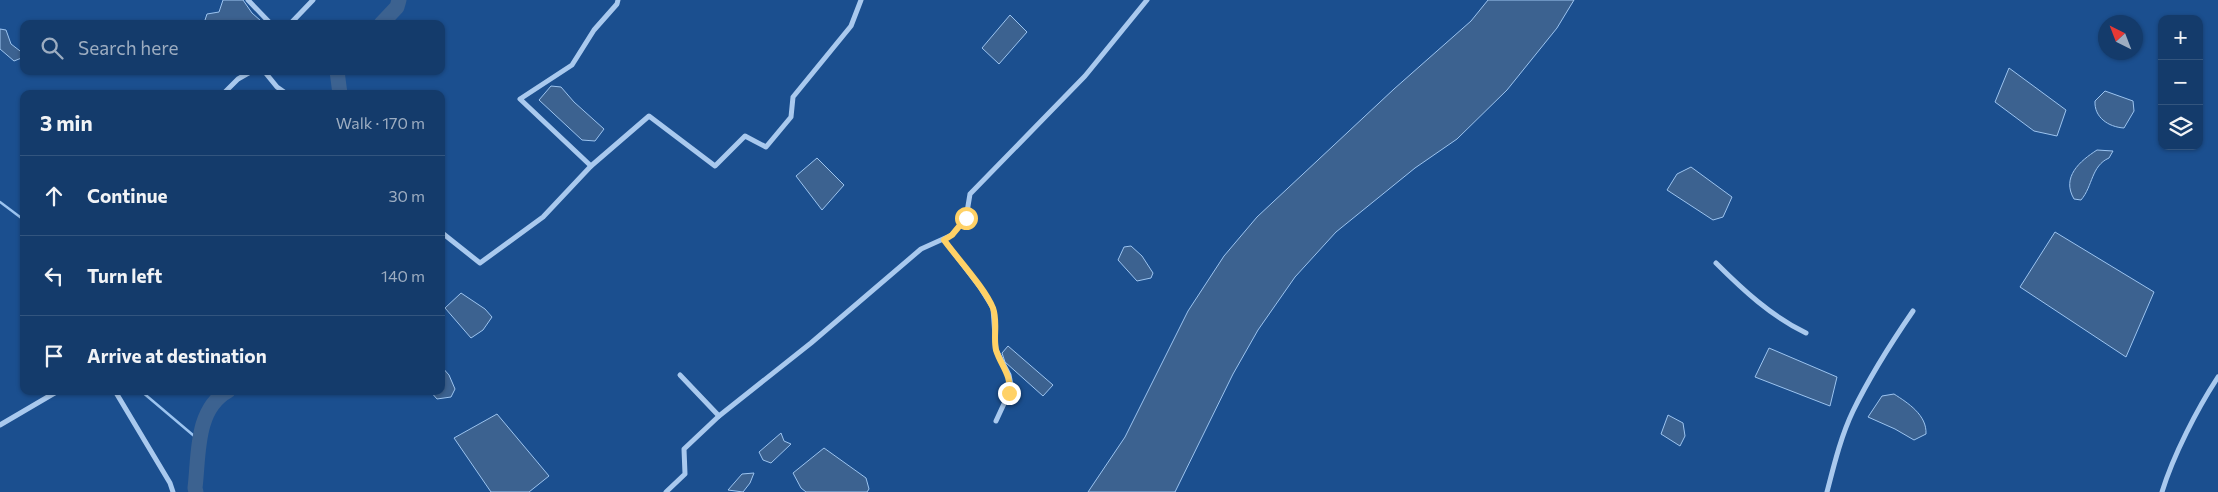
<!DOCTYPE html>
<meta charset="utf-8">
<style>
body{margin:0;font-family:Commissioner,sans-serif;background:#214673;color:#f1f3f6}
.controls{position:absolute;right:15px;top:15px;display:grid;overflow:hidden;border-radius:10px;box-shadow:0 1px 4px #0004}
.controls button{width:45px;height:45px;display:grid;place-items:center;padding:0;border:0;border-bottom:1px solid #33557e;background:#143b6b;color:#f1f3f6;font:25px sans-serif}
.compass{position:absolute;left:2098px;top:15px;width:45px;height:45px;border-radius:50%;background:#143b6b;box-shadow:0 1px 4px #0004;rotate:318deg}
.stop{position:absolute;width:15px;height:15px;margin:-11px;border:4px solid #ffd166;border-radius:50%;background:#fff}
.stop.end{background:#ffd166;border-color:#fff;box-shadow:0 1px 5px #0008}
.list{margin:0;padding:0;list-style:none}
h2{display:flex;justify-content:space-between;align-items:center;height:65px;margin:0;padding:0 20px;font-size:21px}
h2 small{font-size:16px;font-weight:400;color:#9dadc1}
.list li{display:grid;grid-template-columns:32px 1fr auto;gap:15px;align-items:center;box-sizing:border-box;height:80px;padding:0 20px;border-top:1px solid #33557e}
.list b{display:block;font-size:19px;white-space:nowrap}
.list em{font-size:16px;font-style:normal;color:#9dadc1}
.icon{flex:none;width:28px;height:28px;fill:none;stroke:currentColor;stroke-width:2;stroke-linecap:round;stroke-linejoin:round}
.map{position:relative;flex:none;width:2218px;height:492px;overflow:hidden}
.search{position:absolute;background:#143b6b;box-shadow:0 1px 4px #0004;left:20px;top:20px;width:425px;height:55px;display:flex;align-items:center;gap:12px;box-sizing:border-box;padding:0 18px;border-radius:10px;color:#9dadc1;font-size:19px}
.panel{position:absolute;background:#143b6b;box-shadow:0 1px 4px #0004;left:20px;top:90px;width:425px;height:305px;border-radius:10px}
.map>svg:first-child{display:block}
.water{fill:#3c6290;stroke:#9cc4f0}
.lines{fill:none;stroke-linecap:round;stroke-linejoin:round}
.stream{stroke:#9cc4f0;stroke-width:2.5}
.river{stroke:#3c6290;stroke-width:15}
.minor{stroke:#a9c9ee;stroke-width:5}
.route{stroke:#ffd166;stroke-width:6}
</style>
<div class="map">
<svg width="2218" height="492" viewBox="0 0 2218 492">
<rect width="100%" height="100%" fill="#1b4f8f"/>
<g class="water">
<polygon points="223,0 243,0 252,13 261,21 260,24 212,24 205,20 207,14 219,12"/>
<polygon points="1488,0 1574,0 1557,28 1507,90 1457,139 1415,168 1336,232 1295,277 1258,330 1233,374 1175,492 1088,492 1125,437 1188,311 1224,256 1257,217 1394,89 1471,21"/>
<polygon points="1010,15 1027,32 999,64 982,48"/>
<polygon points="0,29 6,30 11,44 24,54 24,57 14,61 0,49"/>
<polygon points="2009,68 2066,110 2057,136 2034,131 1995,102"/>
<polygon points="551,86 561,87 574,102 604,129 595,141 582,140 539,100"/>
<path d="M2105 91 2133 101 2134 111 2124 128C2108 127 2094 117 2095 101Z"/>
<path d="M2097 150 2113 151 2109 158C2091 166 2093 186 2081 200L2074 199C2061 177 2080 161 2097 150Z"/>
<polygon points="817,158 844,185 822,210 796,176"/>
<polygon points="1691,167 1732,197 1723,217 1713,220 1667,190 1677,174"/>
<polygon points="2055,232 2154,292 2126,357 2020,287"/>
<polygon points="1131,246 1142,256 1153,273 1151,278 1137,281 1118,260 1124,247"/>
<polygon points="461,293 485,309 492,317 483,330 471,338 445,308"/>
<polygon points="1008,346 1053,385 1043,396 1005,362 1002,353"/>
<polygon points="1769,348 1837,377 1830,406 1755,377"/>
<polygon points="441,366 449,375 455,389 451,397 437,399 430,391 441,391"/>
<path d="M1894 394C1908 403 1927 415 1926 434L1914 440 1895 429 1868 417 1882 396Z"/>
<polygon points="497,414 549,476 529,492 491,492 454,438"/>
<polygon points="1668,415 1683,423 1685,436 1680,446 1661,434"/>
<polygon points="781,433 784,441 791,444 771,463 763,460 759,452"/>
<polygon points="824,448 866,478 869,489 867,492 806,492 801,488 793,473"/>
<polygon points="754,473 750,483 743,492 728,490 742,474"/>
</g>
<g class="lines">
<g class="stream">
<polyline points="0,202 24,220"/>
<polyline points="141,391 200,441"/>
</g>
<g class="river">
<polyline points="381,24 397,7 399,0"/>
<polyline points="337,71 340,94"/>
<path d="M196 492 195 488C199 456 195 409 228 391"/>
</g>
<g class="minor">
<polyline points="248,0 271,24"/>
<polyline points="290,24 313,0"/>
<polyline points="264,71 277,87 287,94"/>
<polyline points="223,94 238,79 252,71"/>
<polyline points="591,166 520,99 572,65 594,30 617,4 618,0"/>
<polyline points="441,232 480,263 543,217 591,166 649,116 715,166 745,136 766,147 791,117 793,97 851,26 861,0"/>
<polyline points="944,240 980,287 993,308 996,350 1009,375 1011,385 1009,393 996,421"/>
<path d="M1716 263C1743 290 1771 316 1806 333"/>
<polyline points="680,375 719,416"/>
<polyline points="115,391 170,483 173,492"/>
<polyline points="0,425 58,391"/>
<polyline points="666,492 685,474 684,449 719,416 811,343 921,249 952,235 966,218 970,194 1085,76 1147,0"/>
<path d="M1827 492C1834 465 1841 436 1853 411 1870 376 1891 343 1913 311"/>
<path d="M2162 492C2173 456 2197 409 2218 377"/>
</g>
</g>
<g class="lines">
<path class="route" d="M966 218 952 235 944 240C957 258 985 288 993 308 998 322 993 337 996 350 1001 366 1012 375 1009 393"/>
</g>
</svg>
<div class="controls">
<button>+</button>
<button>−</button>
<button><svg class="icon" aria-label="layers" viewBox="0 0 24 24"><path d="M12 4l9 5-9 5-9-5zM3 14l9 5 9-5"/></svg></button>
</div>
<svg class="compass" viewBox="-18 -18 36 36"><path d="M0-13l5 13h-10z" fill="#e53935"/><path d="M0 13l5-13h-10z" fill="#9dadc1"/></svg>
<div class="stop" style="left:966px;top:218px"></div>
<div class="stop end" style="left:1009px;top:393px"></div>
<div class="search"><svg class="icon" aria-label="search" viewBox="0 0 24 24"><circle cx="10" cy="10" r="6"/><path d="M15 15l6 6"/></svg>Search here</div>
<section class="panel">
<h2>3 min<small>Walk · 170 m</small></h2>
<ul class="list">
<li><svg class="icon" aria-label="ahead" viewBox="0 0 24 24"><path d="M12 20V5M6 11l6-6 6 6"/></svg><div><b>Continue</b></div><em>30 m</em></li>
<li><svg class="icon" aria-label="left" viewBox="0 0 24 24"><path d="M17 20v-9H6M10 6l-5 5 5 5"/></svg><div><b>Turn left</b></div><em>140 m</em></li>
<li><svg class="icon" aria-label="arrive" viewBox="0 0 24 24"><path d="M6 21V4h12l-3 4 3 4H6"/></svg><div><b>Arrive at destination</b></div></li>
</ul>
</section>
</div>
